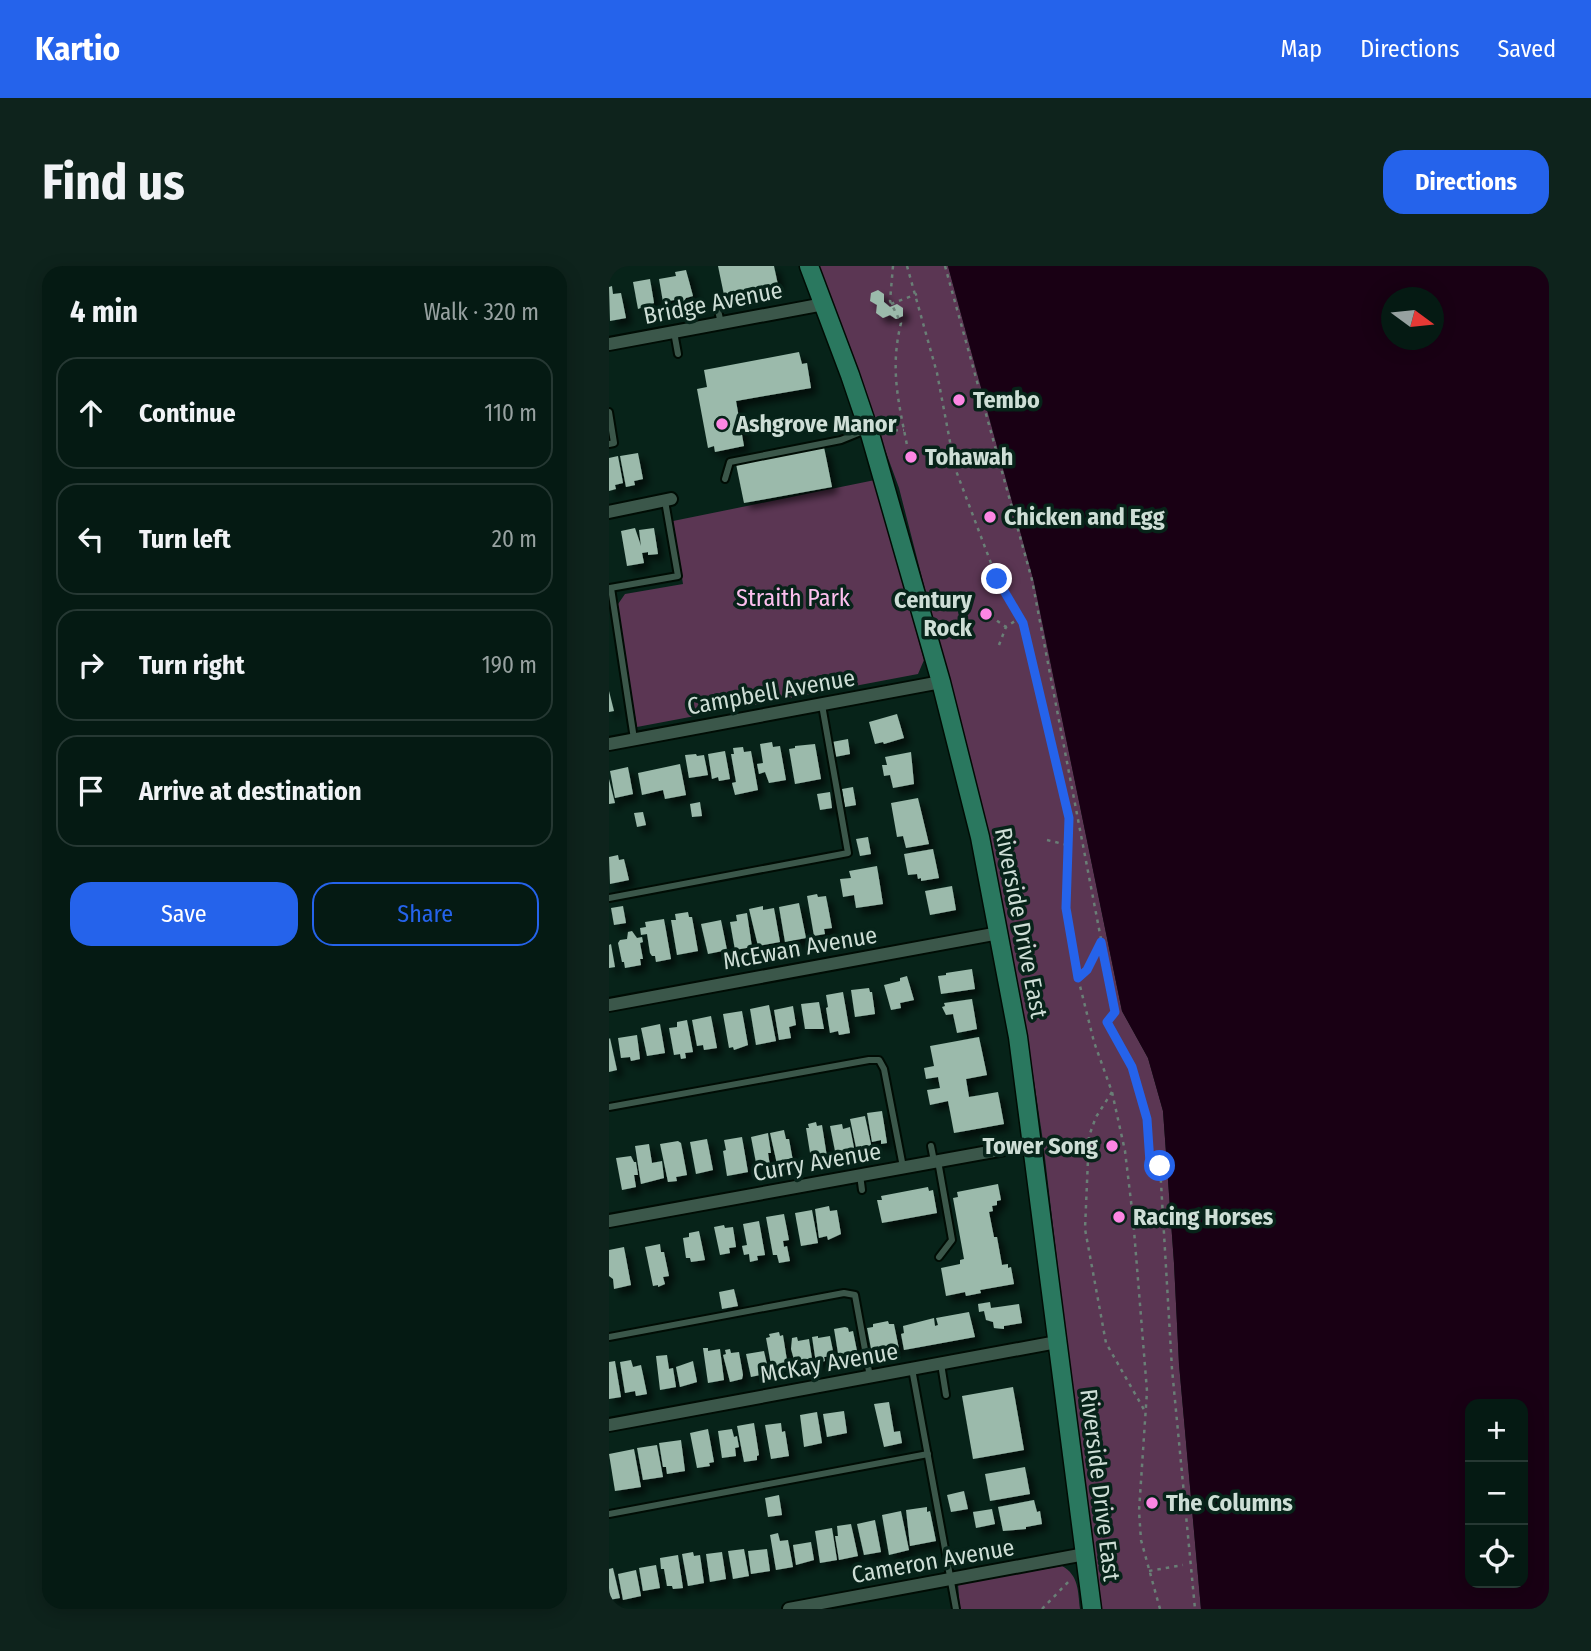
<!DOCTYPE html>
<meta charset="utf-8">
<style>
body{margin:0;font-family:"Fira Sans Condensed",sans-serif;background:#0e231c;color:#f1f3f6}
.controls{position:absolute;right:21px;bottom:21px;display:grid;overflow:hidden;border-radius:14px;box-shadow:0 4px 18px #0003}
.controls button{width:63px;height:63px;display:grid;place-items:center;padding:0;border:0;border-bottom:2px solid #263833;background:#051a13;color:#f1f3f6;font:35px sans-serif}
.compass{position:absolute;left:772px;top:21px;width:63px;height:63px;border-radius:50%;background:#051a13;box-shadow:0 4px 18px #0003;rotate:105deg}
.stop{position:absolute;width:21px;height:21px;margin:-16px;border:5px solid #2563eb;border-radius:50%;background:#fff}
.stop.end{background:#2563eb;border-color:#fff;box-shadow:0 2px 7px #0008}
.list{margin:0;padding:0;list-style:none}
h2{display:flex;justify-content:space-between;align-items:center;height:91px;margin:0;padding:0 28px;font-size:30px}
h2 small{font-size:23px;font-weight:400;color:#97a1a0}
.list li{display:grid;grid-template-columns:46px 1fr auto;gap:21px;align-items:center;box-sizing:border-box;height:112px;margin:0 14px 14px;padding:0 14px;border:2px solid #263833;border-radius:21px}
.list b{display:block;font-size:26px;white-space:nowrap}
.list em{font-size:23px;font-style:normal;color:#97a1a0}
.actions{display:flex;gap:14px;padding:21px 28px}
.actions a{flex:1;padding:16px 0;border:2px solid #2563eb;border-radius:21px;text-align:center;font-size:24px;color:#2563eb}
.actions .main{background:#2563eb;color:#fff}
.icon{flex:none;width:38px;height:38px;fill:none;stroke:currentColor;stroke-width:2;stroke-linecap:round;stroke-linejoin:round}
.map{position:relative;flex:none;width:940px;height:1343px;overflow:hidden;border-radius:21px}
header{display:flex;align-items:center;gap:42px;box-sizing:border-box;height:98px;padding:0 35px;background:#2563eb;color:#fff}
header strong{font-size:33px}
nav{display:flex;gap:38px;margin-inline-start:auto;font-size:24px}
.intro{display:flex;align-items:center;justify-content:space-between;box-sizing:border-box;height:168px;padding:0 42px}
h1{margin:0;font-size:49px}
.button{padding:18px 32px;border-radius:21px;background:#2563eb;color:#fff;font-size:24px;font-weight:700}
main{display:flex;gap:42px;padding:0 42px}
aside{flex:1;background:#051a13;border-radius:21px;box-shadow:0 4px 18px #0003}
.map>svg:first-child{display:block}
.green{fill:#5b3653}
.water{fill:#190014;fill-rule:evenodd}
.building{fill:#9bbaab;filter:url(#shadow)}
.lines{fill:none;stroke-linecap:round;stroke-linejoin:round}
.service-casing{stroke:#000c04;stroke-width:10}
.minor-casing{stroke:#000c04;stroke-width:16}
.secondary-casing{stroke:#000c04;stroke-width:21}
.path{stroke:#697f76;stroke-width:2.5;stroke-dasharray:3.5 5;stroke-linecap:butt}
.service{stroke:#3b574a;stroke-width:6}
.minor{stroke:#3b574a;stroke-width:12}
.secondary{stroke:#2a785f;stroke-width:18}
.route{stroke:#2563eb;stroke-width:9}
.poi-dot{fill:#fc86e3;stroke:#072319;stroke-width:2.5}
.labels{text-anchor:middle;stroke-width:7;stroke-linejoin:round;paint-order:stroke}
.street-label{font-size:24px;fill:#ceded6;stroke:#072319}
.poi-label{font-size:24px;font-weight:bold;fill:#ceded6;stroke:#072319;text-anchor:start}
.park-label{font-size:24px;fill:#fcbfed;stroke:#072319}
</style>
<header>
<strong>Kartio</strong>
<nav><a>Map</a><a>Directions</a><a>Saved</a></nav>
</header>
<div class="intro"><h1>Find us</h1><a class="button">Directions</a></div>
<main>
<aside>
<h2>4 min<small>Walk · 320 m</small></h2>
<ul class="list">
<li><svg class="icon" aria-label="ahead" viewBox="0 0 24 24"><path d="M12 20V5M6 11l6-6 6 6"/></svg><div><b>Continue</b></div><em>110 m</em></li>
<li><svg class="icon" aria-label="left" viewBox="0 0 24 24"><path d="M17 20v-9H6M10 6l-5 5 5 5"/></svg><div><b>Turn left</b></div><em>20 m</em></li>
<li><svg class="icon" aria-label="right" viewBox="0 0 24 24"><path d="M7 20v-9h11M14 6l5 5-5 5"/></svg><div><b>Turn right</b></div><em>190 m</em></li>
<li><svg class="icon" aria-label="arrive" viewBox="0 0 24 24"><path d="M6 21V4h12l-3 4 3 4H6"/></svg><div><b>Arrive at destination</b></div></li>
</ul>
<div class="actions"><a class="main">Save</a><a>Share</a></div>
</aside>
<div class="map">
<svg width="940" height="1343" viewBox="0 0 940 1343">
<defs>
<filter id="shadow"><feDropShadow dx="6" dy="6" stdDeviation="3.5" flood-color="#0009"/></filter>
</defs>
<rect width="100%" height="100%" fill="#072319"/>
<g class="green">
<polygon points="209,0 339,0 425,316 513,745 539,792 554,845 565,997 570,1098 592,1343 493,1343 460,1096 434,875 420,782 381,576 290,222"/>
<polygon points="266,214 315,394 309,408 28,461 7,341 16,328 74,318 64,255"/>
<path d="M453 1300C470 1309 469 1326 471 1343H351L349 1318Z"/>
</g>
<path class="water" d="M339 0H940V1343H592L570 1098 565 997 554 845 539 792 513 745 425 316ZM782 32H824V74H782ZM861 1138H914V1317H861Z"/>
<g class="building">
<polygon points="109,0 165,0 169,19 115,29"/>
<polygon points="77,4 84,30 77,32 74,36 72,36 71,33 54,36 50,13 67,10 66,6"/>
<polygon points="41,13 45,37 29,43 24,16"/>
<polygon points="3,20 4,28 12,27 17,52 1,55 0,21"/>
<polygon points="269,24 275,28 275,36 281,41 288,38 294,42 294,50 287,53 281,49 274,52 267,47 268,39 261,35 262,27"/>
<polygon points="190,86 193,98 198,97 202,122 127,135 135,180 106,186 105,180 99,182 88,123 98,121 95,104"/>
<polygon points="215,181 223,221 135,237 127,198"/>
<polygon points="29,187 34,213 25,215 26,219 17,221 11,190"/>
<polygon points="9,190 14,217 6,219 7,223 0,225 0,192"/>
<polygon points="26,262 32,280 30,264 45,262 49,288 39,289 39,286 33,287 35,297 18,300 12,265"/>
<polygon points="0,425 5,445 0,446"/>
<polygon points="288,448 295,472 275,478 274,476 266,478 260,456"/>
<polygon points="239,473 241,488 226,491 223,476"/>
<polygon points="163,476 164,481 171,480 177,514 160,517 156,506 150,508 148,498 154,497 151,478"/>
<polygon points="206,478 212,513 186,518 180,483 186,482 186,480"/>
<polygon points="134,481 135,486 142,485 149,524 126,529 123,517 127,516 122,488 125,488 124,482"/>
<polygon points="116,485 121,513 110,515 109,511 103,513 99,488"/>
<polygon points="302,486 305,518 284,522 281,509 275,510 273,499 278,499 276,491"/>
<polygon points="87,488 88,490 95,489 99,509 80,512 76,489"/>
<polygon points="71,498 77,529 56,533 54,524 33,529 29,507"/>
<polygon points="19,501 24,528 6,532 1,505"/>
<polygon points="0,513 6,537 0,538"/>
<polygon points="244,521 247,539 236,541 233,523"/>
<polygon points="221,526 223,542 211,544 208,528"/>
<polygon points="309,532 320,578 297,582 294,570 288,571 282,537"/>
<polygon points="91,536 93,550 83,551 81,538"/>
<polygon points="34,546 37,559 28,561 25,547"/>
<polygon points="259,571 262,588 251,590 247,573"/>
<polygon points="324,583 330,612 312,615 312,612 309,613 308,608 299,609 295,588"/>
<polygon points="9,589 10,594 15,593 20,614 1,618 0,591"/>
<polygon points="268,600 274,638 247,642 245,629 234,631 231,613 242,612 240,605"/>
<polygon points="343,620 347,644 321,649 316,625"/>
<polygon points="208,628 209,631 217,630 223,662 215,663 216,668 205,670 198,630"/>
<polygon points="190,637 197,672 176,676 170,641"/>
<polygon points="14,640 17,657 5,659 2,642"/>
<polygon points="154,640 154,644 165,642 171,676 149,680 140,643"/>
<polygon points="79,646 80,651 83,651 89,685 68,689 62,654 67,654 66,648"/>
<polygon points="138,647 143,681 126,684 121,656 128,655 127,649"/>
<polygon points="55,653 62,693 47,696 46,690 43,690 41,687 38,668 32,669 31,662 37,661 36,656"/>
<polygon points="112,654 118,684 99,688 92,658"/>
<polygon points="23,665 28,672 33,671 34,676 31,677 34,693 31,693 32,699 16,702 15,696 13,696 9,677 11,674 18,673 19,666"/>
<polygon points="2,678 6,701 0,702 0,679"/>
<polygon points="363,703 366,723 332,728 329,710 337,709 337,707"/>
<polygon points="298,710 305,734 291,737 292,742 282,744 275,719 291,715 291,712"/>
<polygon points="260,722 261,726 263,726 266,748 246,751 242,724"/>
<polygon points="234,726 241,767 230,769 229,765 221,767 217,742 219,741 217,729"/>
<polygon points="363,733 368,763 348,767 344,748 337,749 333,741 336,740 335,737"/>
<polygon points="210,736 215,763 196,763 192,738"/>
<polygon points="160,739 167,775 147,779 141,743"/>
<polygon points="184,740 187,759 180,761 182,772 170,774 165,744"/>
<polygon points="133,745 139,779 125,784 124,781 120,782 114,748"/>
<polygon points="102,750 108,782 95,784 94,779 88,780 83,754"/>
<polygon points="78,754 84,786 76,787 77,792 72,793 71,788 65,789 60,762 68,761 68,756"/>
<polygon points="51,758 56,787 38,790 32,762"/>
<polygon points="28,769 31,793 22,795 21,791 12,792 9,772"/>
<polygon points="370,771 378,809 357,813 360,831 389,826 395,858 345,867 339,835 321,839 318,824 331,822 329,811 317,813 315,802 325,800 321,780"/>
<polygon points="1,772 8,804 0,806 0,773"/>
<polygon points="273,845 278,877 272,878 272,874 263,876 258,847"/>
<polygon points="256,850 263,883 248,886 241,853"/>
<polygon points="207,856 208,860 213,859 218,891 202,893 197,862 200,862 199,858"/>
<polygon points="233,858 234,863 241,861 246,887 227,890 221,860"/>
<polygon points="175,864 177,873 180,873 184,895 168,898 161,867"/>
<polygon points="159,867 162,887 159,887 161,900 148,902 142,871"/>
<polygon points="133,871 139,906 118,910 114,885 117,884 115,874"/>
<polygon points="98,873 104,904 87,908 81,876"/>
<polygon points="69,875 72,877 78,909 67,911 68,915 59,916 51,878"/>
<polygon points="40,878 43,897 53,895 55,912 32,918 26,880"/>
<polygon points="22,890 25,896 27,896 29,909 25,909 27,921 13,924 7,892"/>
<polygon points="389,918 392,934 388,935 388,939 383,940 384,945 380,946 385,971 388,971 393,999 399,998 399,1002 402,1001 405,1018 371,1024 372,1027 357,1030 356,1026 337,1030 332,1002 351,998 351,994 355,993 344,932 349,931 348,926"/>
<polygon points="319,921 320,925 324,924 328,947 273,957 268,934 273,934 272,930"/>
<polygon points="220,940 221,945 228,944 232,968 219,974 218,970 210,972 206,943"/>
<polygon points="203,944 209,977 192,980 186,947"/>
<polygon points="175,948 180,974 174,975 175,981 178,980 181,995 170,997 168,989 164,989 157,951"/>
<polygon points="150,955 156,989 148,990 149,994 141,996 140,988 135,989 133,980 138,979 134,958"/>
<polygon points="115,959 116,962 124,961 127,981 120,982 121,987 111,989 105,961"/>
<polygon points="90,965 96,994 82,996 81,992 77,992 74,972 80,971 80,967"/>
<polygon points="51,978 52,986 55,986 60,1010 54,1011 56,1018 49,1021 49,1019 44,1020 36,981"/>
<polygon points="15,981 22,1019 5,1023 4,1013 0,1010 0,984"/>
<polygon points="125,1023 129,1040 113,1043 110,1026"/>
<polygon points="381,1036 382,1042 410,1038 413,1057 395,1060 395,1063 385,1062 384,1056 377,1054 375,1045 370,1046 369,1038"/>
<polygon points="360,1046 366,1071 295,1084 292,1068 295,1067 294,1060 325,1052 326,1060 329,1059 327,1052"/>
<polygon points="279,1055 280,1058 285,1058 290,1083 263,1088 258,1062 264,1061 264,1058"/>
<polygon points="236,1061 239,1062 240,1066 244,1065 249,1090 230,1093 225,1063"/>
<polygon points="170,1066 171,1070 174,1069 179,1101 163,1104 157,1072 161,1071 160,1068"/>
<polygon points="209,1070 209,1072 221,1070 225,1090 215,1091 216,1095 207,1097 203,1071"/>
<polygon points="188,1071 189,1075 200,1073 204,1099 187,1101 182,1083 183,1072"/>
<polygon points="94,1082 99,1082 99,1085 111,1083 115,1114 99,1117"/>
<polygon points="121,1083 122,1087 130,1086 134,1109 133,1113 121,1116 114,1089 117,1088 116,1084"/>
<polygon points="155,1085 159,1103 151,1107 151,1109 142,1111 137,1088"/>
<polygon points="58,1089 60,1103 64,1102 67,1121 51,1124 47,1090"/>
<polygon points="22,1094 24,1101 32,1099 38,1128 27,1130 26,1125 16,1127 11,1096"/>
<polygon points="6,1095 12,1131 0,1133 0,1096"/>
<polygon points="84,1095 88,1116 71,1121 67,1101"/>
<polygon points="404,1121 415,1184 364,1193 353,1130"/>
<polygon points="280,1136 285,1166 291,1165 293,1177 275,1181 265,1138"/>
<polygon points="235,1145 238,1167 218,1171 214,1148"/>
<polygon points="208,1146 213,1177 195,1181 191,1149"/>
<polygon points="145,1157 150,1189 148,1190 148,1194 135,1196 128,1160"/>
<polygon points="172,1157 173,1166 176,1165 180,1190 162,1193 156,1159"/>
<polygon points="99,1163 105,1196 100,1197 101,1200 88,1202 81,1167"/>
<polygon points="123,1163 125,1171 128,1170 130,1181 126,1182 127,1190 113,1192 109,1165"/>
<polygon points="72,1174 76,1205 58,1208 57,1201 54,1201 50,1177"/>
<polygon points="48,1179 54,1211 34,1214 28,1182"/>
<polygon points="25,1183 32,1221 6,1225 0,1188"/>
<polygon points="416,1201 421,1228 381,1235 376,1208"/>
<polygon points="355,1225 359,1243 342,1246 338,1229"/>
<polygon points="170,1229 173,1249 159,1251 156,1232"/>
<polygon points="425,1234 428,1246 431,1245 433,1258 417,1261 417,1263 394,1265 389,1241"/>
<polygon points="318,1241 318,1246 321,1245 327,1275 301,1280 297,1244"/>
<polygon points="383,1243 386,1258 367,1262 364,1246"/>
<polygon points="292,1245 300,1284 280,1289 273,1249"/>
<polygon points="266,1254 272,1286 255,1289 248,1258"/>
<polygon points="242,1258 249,1290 230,1294 226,1270 229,1270 228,1260"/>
<polygon points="223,1262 228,1294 211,1297 206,1265"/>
<polygon points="169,1267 171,1275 179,1274 184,1301 167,1304 161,1269"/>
<polygon points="202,1276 205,1294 187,1299 184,1279"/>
<polygon points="135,1283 140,1310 124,1313 119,1285"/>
<polygon points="158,1283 161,1305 142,1308 139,1285"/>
<polygon points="84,1286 85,1290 91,1289 95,1317 79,1320 73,1288"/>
<polygon points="113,1286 117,1313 101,1316 97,1288"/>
<polygon points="69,1289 74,1322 64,1323 63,1320 58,1320 55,1303 52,1303 51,1292"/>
<polygon points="47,1299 51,1322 34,1325 30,1302"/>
<polygon points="4,1302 11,1332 0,1334 0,1303"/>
<polygon points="27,1304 32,1330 14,1334 9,1308"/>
</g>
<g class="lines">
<g class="service-casing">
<g id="service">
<polyline points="107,36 112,57"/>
<polyline points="65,66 69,88"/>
<polyline points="0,146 5,177 0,178"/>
<polyline points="116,213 121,196 232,174 259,163"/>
<polyline points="1,322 69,310 56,235"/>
<polyline points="2,322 25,473"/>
<polyline points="0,632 239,587 213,439"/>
<polyline points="0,841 260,794 270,794 275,803 294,901"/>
<polyline points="322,880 325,895"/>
<polyline points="329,895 343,974 330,991"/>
<polyline points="251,909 253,924"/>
<polyline points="0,1071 235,1027 246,1029 261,1111"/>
<polyline points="332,1098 337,1129"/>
<polyline points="303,1103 347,1343"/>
<polyline points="0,1248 319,1188"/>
</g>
</g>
<g class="minor-casing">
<g id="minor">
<polyline points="0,78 215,38"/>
<polyline points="0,246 62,233"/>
<polyline points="0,478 332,416"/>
<polyline points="0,739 390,667"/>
<polyline points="0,955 423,878"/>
<polyline points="0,1159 448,1076"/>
<polyline points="180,1343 476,1288"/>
</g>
</g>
<g class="secondary-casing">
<polyline id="secondary" points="200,0 241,109 261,168 332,416 371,571 409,771 483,1343"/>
</g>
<g class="path">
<path d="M284 0 281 35 292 57C281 102 289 134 298 179"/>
<polyline points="298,0 328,107 346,202 388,313 414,357 422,383 460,552 457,642 469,712 485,776 503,826 516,885 524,952 538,1125 530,1245 532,1274 551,1343"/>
<polyline points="336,0 423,314 506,746 498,756 523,801 538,853 541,897 551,900 563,1103 586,1343"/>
<polyline points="282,38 308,28"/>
<polyline points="277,165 295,164"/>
<polyline points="381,350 397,361"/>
<polyline points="390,379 397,361 412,351"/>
<polyline points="438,574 458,579"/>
<polyline points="469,712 478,704 492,676"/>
<polyline points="503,826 487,851 480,870 476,963 497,1077 537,1147"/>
<polyline points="540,1305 574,1299"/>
<polyline points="433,1343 462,1313"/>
</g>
<use href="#service" class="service"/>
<use href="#minor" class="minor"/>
<use href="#secondary" class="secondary"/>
</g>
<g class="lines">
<polyline class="route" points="388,313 414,357 460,552 457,642 469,712 478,704 492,676 506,746 498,756 523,801 538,853 541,897 551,900"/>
</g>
<g class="poi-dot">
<circle cx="350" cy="134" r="7"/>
<circle cx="113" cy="158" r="7"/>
<circle cx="302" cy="191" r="7"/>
<circle cx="381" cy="251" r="7"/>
<circle cx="377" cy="348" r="7"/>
<circle cx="503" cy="880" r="7"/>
<circle cx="510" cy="951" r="7"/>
<circle cx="543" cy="1237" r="7"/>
</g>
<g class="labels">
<g class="street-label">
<text transform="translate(104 37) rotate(-11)" y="8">Bridge Avenue</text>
<text transform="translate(162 426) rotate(-10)" y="8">Campbell Avenue</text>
<text transform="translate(412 657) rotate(79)" y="8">Riverside Drive East</text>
<text transform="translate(191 682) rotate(-10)" y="8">McEwan Avenue</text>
<text transform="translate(208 896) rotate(-10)" y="8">Curry Avenue</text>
<text transform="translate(220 1097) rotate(-10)" y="8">McKay Avenue</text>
<text transform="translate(491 1219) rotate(83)" y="8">Riverside Drive East</text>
<text transform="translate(324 1295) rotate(-10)" y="8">Cameron Avenue</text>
</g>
<g class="poi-label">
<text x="364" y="142">Tembo</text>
<text x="127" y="166">Ashgrove Manor</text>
<text x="316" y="199">Tohawah</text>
<text x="395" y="259">Chicken and Egg</text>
<text x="363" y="342" text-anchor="end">Century<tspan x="363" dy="28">Rock</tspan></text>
<text x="489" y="888" text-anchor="end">Tower Song</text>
<text x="524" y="959">Racing Horses</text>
<text x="557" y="1245">The Columns</text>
</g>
<g class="park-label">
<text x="184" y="340">Straith Park</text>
</g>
</g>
</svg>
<div class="controls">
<button>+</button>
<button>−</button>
<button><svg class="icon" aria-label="locate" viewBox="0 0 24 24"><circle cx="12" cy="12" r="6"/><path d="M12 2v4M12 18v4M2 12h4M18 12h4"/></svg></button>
</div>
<svg class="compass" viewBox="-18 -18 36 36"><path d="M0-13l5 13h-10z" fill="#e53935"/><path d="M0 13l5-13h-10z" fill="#97a1a0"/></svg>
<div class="stop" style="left:551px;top:900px"></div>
<div class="stop end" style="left:388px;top:313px"></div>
</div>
</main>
